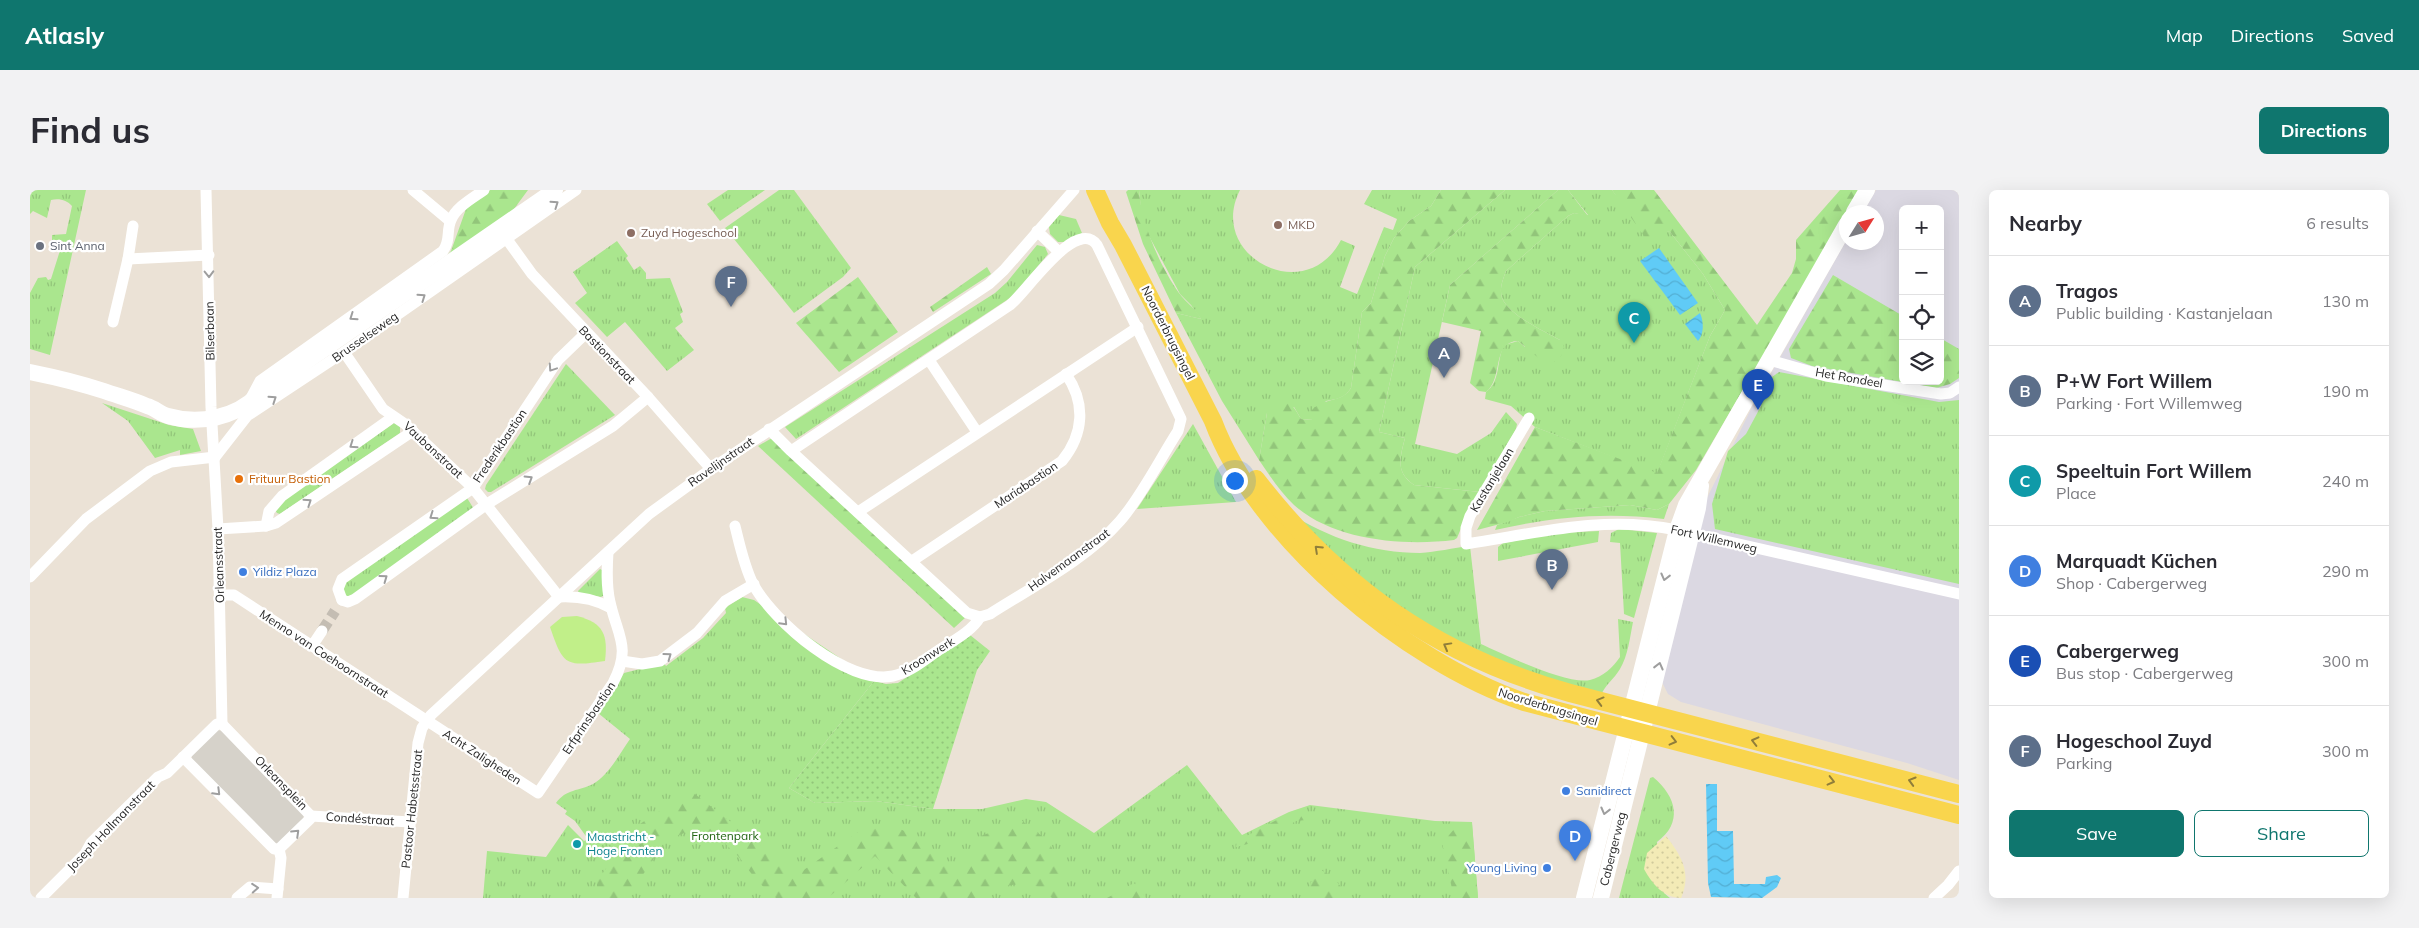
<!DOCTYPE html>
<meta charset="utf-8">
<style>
body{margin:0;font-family:Mulish,sans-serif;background:#f2f2f3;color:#2b2b33}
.controls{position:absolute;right:15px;top:15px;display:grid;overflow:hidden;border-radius:8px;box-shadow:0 5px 20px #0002}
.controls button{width:45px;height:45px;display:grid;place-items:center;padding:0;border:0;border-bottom:1px solid #e1e1e2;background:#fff;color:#2b2b33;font:25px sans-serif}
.compass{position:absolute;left:1809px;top:15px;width:45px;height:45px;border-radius:50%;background:#fff;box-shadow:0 5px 20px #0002;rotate:53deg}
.you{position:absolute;left:1204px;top:290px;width:18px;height:18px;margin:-12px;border:4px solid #fff;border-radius:50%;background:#1a73e8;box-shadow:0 0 0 8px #1a73e833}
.badge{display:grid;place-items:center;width:32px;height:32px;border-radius:50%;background:#0f766e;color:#fff;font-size:16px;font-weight:700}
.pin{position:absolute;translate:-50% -41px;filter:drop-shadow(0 1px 2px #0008)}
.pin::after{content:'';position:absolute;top:26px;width:18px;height:15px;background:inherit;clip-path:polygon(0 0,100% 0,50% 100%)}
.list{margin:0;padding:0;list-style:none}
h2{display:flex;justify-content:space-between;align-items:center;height:65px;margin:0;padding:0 20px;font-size:21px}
h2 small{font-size:16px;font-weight:400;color:#7c7c81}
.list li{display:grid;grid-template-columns:32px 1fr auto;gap:15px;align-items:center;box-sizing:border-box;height:90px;padding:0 20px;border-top:1px solid #e1e1e2}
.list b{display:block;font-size:19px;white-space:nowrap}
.list p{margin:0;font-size:16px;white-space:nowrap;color:#7c7c81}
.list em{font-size:16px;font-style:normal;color:#7c7c81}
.actions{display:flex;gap:10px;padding:15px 20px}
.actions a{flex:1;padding:11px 0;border:1px solid #0f766e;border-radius:8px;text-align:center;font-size:18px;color:#0f766e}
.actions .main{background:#0f766e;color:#fff}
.icon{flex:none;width:28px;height:28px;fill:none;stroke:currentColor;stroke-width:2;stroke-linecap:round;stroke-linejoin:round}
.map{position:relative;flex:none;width:1929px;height:708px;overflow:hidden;border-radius:8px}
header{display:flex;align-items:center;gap:30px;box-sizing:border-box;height:70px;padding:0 25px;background:#0f766e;color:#fff}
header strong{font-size:24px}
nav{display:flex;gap:28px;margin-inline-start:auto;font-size:18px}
.intro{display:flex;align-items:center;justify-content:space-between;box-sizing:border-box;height:120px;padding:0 30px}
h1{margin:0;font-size:35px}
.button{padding:12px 22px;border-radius:8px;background:#0f766e;color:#fff;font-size:18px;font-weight:700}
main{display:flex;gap:30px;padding:0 30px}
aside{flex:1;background:#fff;border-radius:8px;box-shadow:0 5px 20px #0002}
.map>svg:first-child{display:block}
.industrial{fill:#dbd8e2;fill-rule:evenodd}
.grass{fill:url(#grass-tufts)}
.forest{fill:url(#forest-firs)}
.sand{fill:url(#sand-dots)}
.garden{fill:url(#garden-dots)}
.pitch{fill:#c1ef89}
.plaza{fill:#d6d2ca}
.water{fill:url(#water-waves)}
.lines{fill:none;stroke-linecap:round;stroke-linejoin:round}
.street-tunnel{stroke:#c4bdb3;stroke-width:11;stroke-dasharray:11 5.5;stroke-linecap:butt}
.street{stroke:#fff;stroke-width:11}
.secondary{stroke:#fff;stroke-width:16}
.primary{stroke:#f9d54d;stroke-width:18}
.oneway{stroke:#9e9e9e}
.oneway2{stroke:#907e3a}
.education-dot{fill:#8d6e63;stroke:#fff;stroke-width:2}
.worship-dot{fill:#6b7280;stroke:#fff;stroke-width:2}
.food-dot{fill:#e8710a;stroke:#fff;stroke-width:2}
.shop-dot{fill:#3f7fe0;stroke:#fff;stroke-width:2}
.culture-dot{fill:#0f9aa8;stroke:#fff;stroke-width:2}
.labels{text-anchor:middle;stroke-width:4.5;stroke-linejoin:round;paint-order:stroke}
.education-label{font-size:12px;fill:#785e54;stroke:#fff;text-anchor:start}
.worship-label{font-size:12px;fill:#5b616d;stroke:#fff;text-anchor:start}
.street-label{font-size:12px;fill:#272727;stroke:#fff}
.food-label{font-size:12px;fill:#c56008;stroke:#fff;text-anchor:start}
.shop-label{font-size:12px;fill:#366cbe;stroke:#fff;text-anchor:start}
.park-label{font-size:12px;fill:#236614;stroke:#fff}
.culture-label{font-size:12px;fill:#0d838f;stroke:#fff;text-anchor:start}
</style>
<header>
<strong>Atlasly</strong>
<nav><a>Map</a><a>Directions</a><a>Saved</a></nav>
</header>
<div class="intro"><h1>Find us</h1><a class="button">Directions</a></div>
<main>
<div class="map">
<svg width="1929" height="708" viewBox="0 0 1929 708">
<defs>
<pattern id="grass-tufts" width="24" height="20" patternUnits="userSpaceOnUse" patternTransform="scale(1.25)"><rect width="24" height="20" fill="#aae68e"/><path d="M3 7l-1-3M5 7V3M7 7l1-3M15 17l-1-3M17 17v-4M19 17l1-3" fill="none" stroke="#92c57a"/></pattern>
<pattern id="forest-firs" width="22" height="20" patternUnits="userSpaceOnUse" patternTransform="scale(1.25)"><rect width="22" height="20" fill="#aae68e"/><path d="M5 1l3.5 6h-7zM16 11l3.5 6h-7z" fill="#92c57a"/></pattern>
<pattern id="sand-dots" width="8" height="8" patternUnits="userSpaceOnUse" patternTransform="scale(1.25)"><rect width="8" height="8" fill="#f3ebb6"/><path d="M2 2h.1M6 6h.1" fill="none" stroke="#d0ca9c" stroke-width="1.8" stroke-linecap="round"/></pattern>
<pattern id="garden-dots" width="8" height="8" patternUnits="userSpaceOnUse" patternTransform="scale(1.25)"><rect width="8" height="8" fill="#aae68e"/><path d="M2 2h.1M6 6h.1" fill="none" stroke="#92c57a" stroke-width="1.8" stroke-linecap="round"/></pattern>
<pattern id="water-waves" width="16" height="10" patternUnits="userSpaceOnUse" patternTransform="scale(1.25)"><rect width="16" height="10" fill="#60cbf6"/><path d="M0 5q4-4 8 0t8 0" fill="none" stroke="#53aed3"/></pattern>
</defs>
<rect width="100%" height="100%" fill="#ebe2d6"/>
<path class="industrial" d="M1846 0H1929V590L1877 573 1651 512 1638 504 1631 490 1673 316 1723 215 1816 51 1846 52V22H1833ZM1873 19H1910V191H1873Z"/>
<g class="grass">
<path d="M0 0H56L20 165 0 159V103L8 88 16 87 18 90 21 89 33 51 22 50V45L36 44 42 16C37 10 29 8 21 10L17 28 3 21 0 24Z"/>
<polygon points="698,0 735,0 690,31 677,14"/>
<polygon points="749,0 764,0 821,78 813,87 764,123 695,38"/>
<path d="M1109 0H1210C1176 66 1276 118 1311 50L1325 56 1310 97 1327 104 1354 37 1363 40 1367 29 1334 14 1342 0H1411L1401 16 1379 31 1364 48 1355 66 1341 113 1332 122 1321 198C1315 208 1307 209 1296 211L1283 230 1271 229 1264 217 1237 223 1229 270 1192 211 1146 123 1171 129 1161 115 1150 104 1119 46 1112 29Z"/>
<path d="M1475 0H1528L1420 95 1385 254 1427 264 1461 243 1476 222 1487 234 1486 239 1450 302 1384 295C1365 282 1370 268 1375 248L1349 242 1385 77Z"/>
<path d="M1538 0H1582C1599 22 1613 34 1640 42L1673 84 1695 120 1680 146 1627 284 1505 237 1481 216 1455 209 1456 202C1471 191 1466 171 1474 155L1488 151 1495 157 1530 150C1515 142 1479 125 1472 108 1469 99 1473 89 1476 81L1538 26 1544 23 1558 25Z"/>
<polygon points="1029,25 1046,29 1052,43 1036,52 1028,52 1020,44 1019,37"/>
<polygon points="587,51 598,66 596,68 604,80 610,76 616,83 616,89 640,88 653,122 650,124 653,132 645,138 664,160 637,181 595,132 577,147 545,113 557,103 543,82"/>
<polygon points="1007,55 1015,57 1018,64 983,106 766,249 755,237 965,103 977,92"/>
<polygon points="536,174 585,225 461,302 458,302 455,299 456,295"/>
<polygon points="1749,182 1909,212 1929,210 1929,394 1685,339 1682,314 1698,261 1716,244 1731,216 1731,206 1742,187"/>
<polygon points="72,213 139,235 163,239 171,261 150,265 150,260 125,268 98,231"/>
<polygon points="364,233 370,236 370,243 250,324 247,323 245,320 250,312"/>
<polygon points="1163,234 1206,312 1107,319"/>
<polygon points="437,308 444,319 320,409 312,405 316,390"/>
<path d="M1639 314 1634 329C1574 322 1523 327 1465 340L1467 335 1489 327 1515 321 1600 315 1627 320Z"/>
<path d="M1260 323C1297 348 1344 363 1390 363 1406 362 1423 358 1440 356L1451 454C1473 464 1537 495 1560 490 1573 487 1583 477 1590 467L1588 429 1603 432C1600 447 1598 466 1590 479 1584 489 1575 495 1571 505L1473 476 1358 414Z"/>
<polygon points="1589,339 1627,343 1604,428 1594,424 1590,353 1580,352 1581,343"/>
<polygon points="1569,341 1568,352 1468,371 1468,357 1473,353 1527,343"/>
<polygon points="570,379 574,381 574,405 571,407 549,403 548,401"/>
<path d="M712 407 724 410 844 491 759 598 785 613 846 611 903 619H952L996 609 1016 612 1064 643 1157 575 1212 645 1259 622 1280 615 1405 631 1442 632 1448 708H453L457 661 516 667 538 635 554 651 558 649 545 631 535 624 537 621 526 613C536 599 549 601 563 594 579 585 590 563 600 549L568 523 594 483 634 473 636 476 673 448 696 423 695 418Z"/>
<path d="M1623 587C1647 607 1653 633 1627 652L1634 703 1640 708H1589L1620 588Z"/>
</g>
<g class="forest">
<polygon points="460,0 498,0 481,23 416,67 421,61 436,19"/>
<path d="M1098 0H1109C1111 33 1130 76 1149 103 1156 113 1166 118 1171 129L1146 123 1113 54 1096 2Z"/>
<path d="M1411 0H1475L1385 77 1349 242 1375 248C1370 267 1365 282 1384 295L1450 302 1437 324 1427 348 1424 350C1374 356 1304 351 1264 315 1250 302 1240 286 1229 270L1237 223 1241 212C1257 206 1263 215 1271 229L1282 230V220C1294 207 1312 213 1321 198L1332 122 1341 113 1355 66 1364 48 1379 31 1401 16Z"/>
<path d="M1528 0H1538L1558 26 1544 23 1538 26 1476 81C1473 89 1469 99 1472 108 1479 125 1515 142 1530 150L1534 157 1531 166 1520 175 1511 170 1488 151C1461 152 1474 188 1456 202L1449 201 1440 193 1451 141 1412 132 1420 95Z"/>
<polygon points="1582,0 1624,0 1727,135 1762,83 1766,69 1766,50 1810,0 1830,0 1666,280 1639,314 1627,320 1600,315 1515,321 1489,327 1478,332 1447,340 1505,237 1627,283 1680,146 1695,120 1673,84 1640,42 1631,41 1616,49"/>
<polygon points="957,77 961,84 903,122 900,117"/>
<polygon points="1803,85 1873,126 1873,191 1910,191 1910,148 1929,159 1929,188 1920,194 1906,198 1782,176 1761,168 1759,159"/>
<polygon points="828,87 868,142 809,182 766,133"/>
<polygon points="742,248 936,427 924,438 728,256"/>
<path d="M661 601 768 684 838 635H860L887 646 901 663 918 678C945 671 946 673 951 646L991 630 1017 650 1036 681 1017 692 1033 707 1043 705 1046 708H1022L1012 698 994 693 970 697 954 708H886L845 666 798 708H746L727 691 708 666 683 642 659 641 633 652 620 675 600 702 591 708H567V691L607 636 634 618 646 613 653 602Z"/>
<polygon points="1260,623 1272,626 1276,630 1266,631 1233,650 1206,657 1207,651"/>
<polygon points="1442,634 1448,708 1424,708 1412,653 1426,637"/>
<path d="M1291 680 1302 686 1320 708H1280C1278 695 1281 688 1291 680Z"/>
<polygon points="1104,693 1116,708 1077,708"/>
</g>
<path class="sand" d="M1636 646C1651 665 1662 683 1651 708 1634 708 1622 694 1614 679L1617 663Z"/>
<polygon class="garden" points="940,445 960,461 947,480 903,619 846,611 785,613 759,598 844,491 856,494 868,493"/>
<path class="pitch" d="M547 426C574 433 578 445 575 471 535 477 533 475 520 437L532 427Z"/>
<polygon class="plaza" points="187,540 193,541 273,623 274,630 250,654 244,653 162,570 162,564"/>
<g class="water">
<polygon points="1629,58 1668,113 1650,125 1610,71"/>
<path d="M1670 123C1674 132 1674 144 1668 151L1655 134Z"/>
<polygon points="1676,594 1687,594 1687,641 1703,641 1704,694 1735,694 1736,687 1747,685 1751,688 1747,697 1732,708 1681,707 1678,693"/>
</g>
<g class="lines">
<polyline class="street-tunnel" points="292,441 305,421"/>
<g class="street">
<polyline points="176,0 181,217 188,339 192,534"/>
<polyline points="383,0 420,31"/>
<polyline points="1007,41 1029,62"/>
<polyline points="476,48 502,84 618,207 681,279"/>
<polyline points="98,69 179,65"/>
<polyline points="83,132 98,69 103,36"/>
<path d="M314 162 353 219 375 234 443 298 529 407C548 406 565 409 581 418"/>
<polyline points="899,170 947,242"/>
<polyline points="1739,170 1796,186 1911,204 1920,203 1929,197"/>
<path d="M222 206 230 191 413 61C421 50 416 41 421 30 426 17 443 8 454 0"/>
<path d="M1499 228 1440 326 1436 338V354C1509 343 1572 325 1647 340L1929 404"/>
<path d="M739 239 761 261 937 423 950 427 960 424C1002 397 1057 369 1090 331 1111 307 1130 269 1148 241L1151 229 1067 55C1046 26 995 104 980 115L761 261"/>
<polyline points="185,267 217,226 314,162 546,0"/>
<polyline points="828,322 1108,137"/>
<polyline points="236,336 239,321 252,306 363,227"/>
<path d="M705 336C710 356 714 376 723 394 744 432 817 495 863 486 879 483 893 471 906 462 919 453 942 442 950 427"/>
<polyline points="188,339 236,336 246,333 383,241"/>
<path d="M882 371 1032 271C1054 244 1056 213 1036 184"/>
<polyline points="0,387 56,329 120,281 141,272 185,267"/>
<path d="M190 405H204L508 603 583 493C602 457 587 445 580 412 576 396 577 378 578 362"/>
<polyline points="312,410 308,399 312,389 443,298 528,170 556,143"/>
<polyline points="312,410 318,412 325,409 457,314 583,236 618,207"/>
<polyline points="282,456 292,441"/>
<polyline points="592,471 612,474 630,471 667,443 695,411 724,394"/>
<polyline points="192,534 281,626"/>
<polyline points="153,567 244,659 249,659"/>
<polyline points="281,626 380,632"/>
<polyline points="249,659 280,629 281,626"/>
<polyline points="11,708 55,664 61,653 128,587 137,583 187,534 192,534"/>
<polyline points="207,708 220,697 248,699"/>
<polyline points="247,708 251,668 249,659"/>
<polyline points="373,708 388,553 392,538 401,525 619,324 681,279 959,94 974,80 1044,0"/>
<polyline points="1904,708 1918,695 1929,681"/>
</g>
<g class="secondary">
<polyline points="1824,22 1837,0"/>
<path d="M0 182C25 187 50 193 74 201 88 206 103 210 117 216 125 218 130 224 138 226 169 235 206 228 229 204L525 0"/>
<polyline points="1554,708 1647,340 1656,315 1816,35"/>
<polyline points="1571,708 1668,318 1671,296"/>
</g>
<g class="primary">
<path d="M1065 0 1080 33 1093 55 1183 231C1227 349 1376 472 1494 512L1929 625"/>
<path d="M1226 289C1310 398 1408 466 1540 503L1929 604"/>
</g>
</g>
<defs><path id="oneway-chevron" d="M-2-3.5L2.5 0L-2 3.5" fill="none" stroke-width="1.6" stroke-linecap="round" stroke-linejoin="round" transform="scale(1.25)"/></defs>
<g class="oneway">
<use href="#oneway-chevron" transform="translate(525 14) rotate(-35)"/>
<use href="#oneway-chevron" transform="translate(179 84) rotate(89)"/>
<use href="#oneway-chevron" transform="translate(392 107) rotate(-35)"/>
<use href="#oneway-chevron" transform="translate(323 127) rotate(145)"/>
<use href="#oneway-chevron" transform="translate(522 178) rotate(124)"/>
<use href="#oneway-chevron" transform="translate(243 209) rotate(-34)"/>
<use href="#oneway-chevron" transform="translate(323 255) rotate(145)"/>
<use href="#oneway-chevron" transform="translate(499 289) rotate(-32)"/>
<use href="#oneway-chevron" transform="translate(278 312) rotate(-34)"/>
<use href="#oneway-chevron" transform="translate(403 326) rotate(145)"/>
<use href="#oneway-chevron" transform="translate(1635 387) rotate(104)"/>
<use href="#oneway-chevron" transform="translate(354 388) rotate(-36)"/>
<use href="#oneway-chevron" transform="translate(754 432) rotate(46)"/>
<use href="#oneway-chevron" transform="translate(638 466) rotate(-36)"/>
<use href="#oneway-chevron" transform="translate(1629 476) rotate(-76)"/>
<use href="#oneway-chevron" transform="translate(187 602) rotate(45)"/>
<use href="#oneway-chevron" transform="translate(1575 621) rotate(104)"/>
<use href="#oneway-chevron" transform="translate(266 643) rotate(-44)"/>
<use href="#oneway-chevron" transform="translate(225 698) rotate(-4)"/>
</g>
<g class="oneway2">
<use href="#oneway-chevron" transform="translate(1288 359) rotate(-137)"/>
<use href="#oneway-chevron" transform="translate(1417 456) rotate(-151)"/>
<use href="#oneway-chevron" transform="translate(1570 511) rotate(-165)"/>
<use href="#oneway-chevron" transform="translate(1643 551) rotate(14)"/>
<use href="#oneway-chevron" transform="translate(1725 551) rotate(-166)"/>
<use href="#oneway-chevron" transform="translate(1801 591) rotate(14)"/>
<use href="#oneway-chevron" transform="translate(1882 591) rotate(-164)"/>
</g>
<g class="education-dot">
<circle cx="1248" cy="35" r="5"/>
<circle cx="601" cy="43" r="5"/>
</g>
<circle class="worship-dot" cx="10" cy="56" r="5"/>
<circle class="food-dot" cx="209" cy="289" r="5"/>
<g class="shop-dot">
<circle cx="213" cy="382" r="5"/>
<circle cx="1536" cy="601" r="5"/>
<circle cx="1517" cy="678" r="5"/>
</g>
<circle class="culture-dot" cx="547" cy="654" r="5"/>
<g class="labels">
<g class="education-label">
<text x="1258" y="39">MKD</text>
<text x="611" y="47">Zuyd Hogeschool</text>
</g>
<g class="worship-label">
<text x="20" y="60">Sint Anna</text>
</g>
<g class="street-label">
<text transform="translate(180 141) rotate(-91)" y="4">Bilserbaan</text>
<text transform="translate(1138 143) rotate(63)" y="4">Noorderbrugsingel</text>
<text transform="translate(335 147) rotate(-35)" y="4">Brusselseweg</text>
<text transform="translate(577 165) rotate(46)" y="4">Bastionstraat</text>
<text transform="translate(1819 188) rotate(10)" y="4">Het Rondeel</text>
<text transform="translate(470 256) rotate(-56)" y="4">Frederikbastion</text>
<text transform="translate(403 260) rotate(43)" y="4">Vaubanstraat</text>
<text transform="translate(691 272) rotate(-35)" y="4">Ravelijnstraat</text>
<text transform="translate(1462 290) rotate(-59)" y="4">Kastanjelaan</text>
<text transform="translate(996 295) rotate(-34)" y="4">Mariabastion</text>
<text transform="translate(1684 349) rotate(13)" y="4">Fort Willemweg</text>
<text transform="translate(1039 370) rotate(-36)" y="4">Halvemaanstraat</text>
<text transform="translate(189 375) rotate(-92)" y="4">Orleansstraat</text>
<text transform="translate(294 464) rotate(33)" y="4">Menno van Coehoornstraat</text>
<text transform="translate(898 466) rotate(-32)" y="4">Kroonwerk</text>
<text transform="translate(1518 517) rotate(17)" y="4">Noorderbrugsingel</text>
<text transform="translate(559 528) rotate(-56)" y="4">Erfprinsbastion</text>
<text transform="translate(452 567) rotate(33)" y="4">Acht Zaligheden</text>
<text transform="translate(251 593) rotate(46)" y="4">Orleansplein</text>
<text transform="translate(382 619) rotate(-84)" y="4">Pastoor Habetsstraat</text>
<text transform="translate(330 629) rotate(4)" y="4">Condéstraat</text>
<text transform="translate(81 636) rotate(-46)" y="4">Joseph Hollmanstraat</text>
<text transform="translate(1583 659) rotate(-76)" y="4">Cabergerweg</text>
</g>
<g class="food-label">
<text x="219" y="293">Frituur Bastion</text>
</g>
<g class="shop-label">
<text x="223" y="386">Yildiz Plaza</text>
<text x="1546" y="605">Sanidirect</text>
<text x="1507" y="682" text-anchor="end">Young Living</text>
</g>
<g class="park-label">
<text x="695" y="650">Frontenpark</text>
</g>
<g class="culture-label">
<text x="557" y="651">Maastricht -<tspan x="557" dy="14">Hoge Fronten</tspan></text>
</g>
</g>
</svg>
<div class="controls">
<button>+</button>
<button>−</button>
<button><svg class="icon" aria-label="locate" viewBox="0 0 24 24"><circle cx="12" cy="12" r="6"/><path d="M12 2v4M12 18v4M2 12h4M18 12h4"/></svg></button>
<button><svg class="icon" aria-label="layers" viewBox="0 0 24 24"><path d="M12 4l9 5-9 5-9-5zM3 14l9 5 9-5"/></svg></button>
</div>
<svg class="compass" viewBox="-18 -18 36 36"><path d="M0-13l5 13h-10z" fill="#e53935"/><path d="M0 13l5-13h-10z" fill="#7c7c81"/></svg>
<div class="you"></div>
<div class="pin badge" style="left:1414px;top:188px;background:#5c6f8a">A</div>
<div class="pin badge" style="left:1522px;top:400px;background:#5c6f8a">B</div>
<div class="pin badge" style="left:1604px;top:153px;background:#0f9aa8">C</div>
<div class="pin badge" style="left:1545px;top:671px;background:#3f7fe0">D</div>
<div class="pin badge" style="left:1728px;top:220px;background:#1a4fb4">E</div>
<div class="pin badge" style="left:701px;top:117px;background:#5c6f8a">F</div>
</div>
<aside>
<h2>Nearby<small>6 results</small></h2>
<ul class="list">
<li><span class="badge" style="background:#5c6f8a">A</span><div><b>Tragos</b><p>Public building · Kastanjelaan</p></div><em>130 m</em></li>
<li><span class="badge" style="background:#5c6f8a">B</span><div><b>P+W Fort Willem</b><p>Parking · Fort Willemweg</p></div><em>190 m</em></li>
<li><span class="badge" style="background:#0f9aa8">C</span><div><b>Speeltuin Fort Willem</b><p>Place</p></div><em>240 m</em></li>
<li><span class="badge" style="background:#3f7fe0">D</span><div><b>Marquadt Küchen</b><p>Shop · Cabergerweg</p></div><em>290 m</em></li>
<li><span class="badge" style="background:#1a4fb4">E</span><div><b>Cabergerweg</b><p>Bus stop · Cabergerweg</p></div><em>300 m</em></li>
<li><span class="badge" style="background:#5c6f8a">F</span><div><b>Hogeschool Zuyd</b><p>Parking</p></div><em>300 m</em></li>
</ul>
<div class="actions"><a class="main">Save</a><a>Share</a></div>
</aside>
</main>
